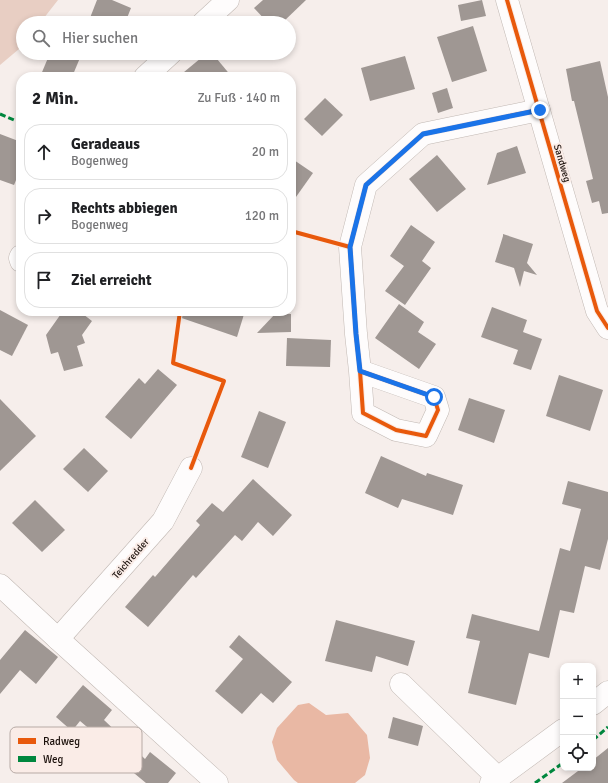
<!DOCTYPE html>
<html lang="de">
<meta charset="utf-8">
<style>
body{margin:0;font-family:Signika,sans-serif;background:#f6f6f6;color:#202124}
.controls{position:absolute;right:12px;bottom:12px;display:grid;overflow:hidden;border-radius:8px;box-shadow:0 2px 6px #0003}
.controls button{width:36px;height:36px;display:grid;place-items:center;padding:0;border:0;border-bottom:1px solid #e0e0e0;background:#fff;color:#202124;font:20px sans-serif}
.stop{position:absolute;width:12px;height:12px;margin:-9px;border:3px solid #1a73e8;border-radius:50%;background:#fff}
.stop.end{background:#1a73e8;border-color:#fff;box-shadow:0 1px 4px #0008}
.list{margin:0;padding:0;list-style:none}
h2{display:flex;justify-content:space-between;align-items:center;height:52px;margin:0;padding:0 16px;font-size:17px}
h2 small{font-size:13px;font-weight:400;color:#757577}
.list li{display:grid;grid-template-columns:26px 1fr auto;gap:12px;align-items:center;box-sizing:border-box;height:56px;margin:0 8px 8px;padding:0 8px;border:1px solid #e0e0e0;border-radius:16px}
.list b{display:block;font-size:15px;white-space:nowrap}
.list p{margin:0;font-size:13px;white-space:nowrap;color:#757577}
.list em{font-size:13px;font-style:normal;color:#757577}
.icon{flex:none;width:22px;height:22px;fill:none;stroke:currentColor;stroke-width:2;stroke-linecap:round;stroke-linejoin:round}
.map{position:relative;flex:none;width:608px;height:783px;overflow:hidden}
.search{position:absolute;background:#fff;box-shadow:0 2px 6px #0003;left:16px;top:16px;width:280px;height:44px;display:flex;align-items:center;gap:10px;box-sizing:border-box;padding:0 14px;border-radius:22px;color:#757577;font-size:15px}
.panel{position:absolute;background:#fff;box-shadow:0 2px 6px #0003;left:16px;top:72px;width:280px;height:244px;border-radius:16px}
.map>svg:first-child{display:block}
.green{fill:#e8cec3}
.water{fill:#e9b8a4}
.building{fill:#9f9793}
.lines{fill:none;stroke-linecap:round;stroke-linejoin:round}
.minor-casing{stroke:#c1b8b3;stroke-width:23}
.major-casing{stroke:#c1b8b3;stroke-width:23}
.minor{stroke:#fefcfc;stroke-width:22}
.major{stroke:#fefcfc;stroke-width:22}
.quiet{stroke:#00873e;stroke-width:3;stroke-dasharray:6 3;stroke-linecap:butt}
.cycleway-casing{stroke:#faece7;stroke-width:6}
.cycleway{stroke:#e8590c;stroke-width:4}
.route{stroke:#1a73e8;stroke-width:5}
.labels{text-anchor:middle;stroke-width:4;stroke-linejoin:round;paint-order:stroke}
.street-label{font-size:10px;fill:#1b100b;stroke:#faece7}
.key{fill:#faece7;stroke:#b7aaa5;stroke-width:1}
.key-label{font-size:11px;fill:#1b100b}
</style>
<div class="map">
<svg width="608" height="783" viewBox="0 0 608 783">
<rect width="100%" height="100%" fill="#f6eeeb"/>
<polygon class="green" points="0,0 58,0 40,23 23,23 23,44 19,49 0,65"/>
<polygon class="water" points="309,703 326,715 348,713 367,735 370,758 365,775 355,783 298,783 294,780 277,760 272,742 277,728 298,705"/>
<g class="building">
<polygon points="97,0 112,0 131,8 125,23 88,23"/>
<polygon points="263,0 306,0 282,23 268,23 254,8"/>
<polygon points="482,0 486,16 461,21 458,5"/>
<polygon points="473,26 487,71 452,82 437,37"/>
<polygon points="50,53 82,53 72,77 40,77"/>
<polygon points="207,53 212,53 232,77 178,77"/>
<polygon points="405,56 415,89 370,101 361,68"/>
<polygon points="600,61 608,97 608,213 602,214 599,201 592,203 586,181 593,179 574,101 572,101 566,69"/>
<polygon points="447,88 453,108 438,113 432,93"/>
<polygon points="325,98 343,115 322,136 304,119"/>
<polygon points="0,134 21,142 21,168 14,185 0,180"/>
<polygon points="517,146 526,173 487,185 497,153"/>
<polygon points="437,155 466,189 437,212 409,179"/>
<polygon points="291,158 313,173 291,204"/>
<polygon points="411,225 435,242 422,261 431,268 405,305 385,291 404,266 390,256"/>
<polygon points="503,234 533,244 527,263 537,275 524,271 520,287 514,268 495,262 503,236"/>
<polygon points="399,304 424,322 418,332 436,344 419,369 375,338"/>
<polygon points="492,307 527,320 523,332 542,339 531,370 513,364 518,350 481,337"/>
<polygon points="0,310 28,325 12,356 0,350"/>
<polygon points="63,311 79,311 92,321 82,335 85,343 77,346 83,366 64,371 58,352 51,354 46,335"/>
<polygon points="170,311 245,311 237,337 170,314"/>
<polygon points="276,313 291,314 291,332 257,333"/>
<polygon points="287,338 331,340 330,367 286,366"/>
<polygon points="158,369 177,385 131,439 105,417 139,378 145,384"/>
<polygon points="559,375 603,390 590,431 546,416"/>
<polygon points="469,398 505,410 494,443 458,430"/>
<polygon points="0,399 36,436 0,471"/>
<polygon points="259,411 286,422 268,468 241,457"/>
<polygon points="84,448 108,471 88,492 63,469"/>
<polygon points="381,456 426,476 427,473 463,485 453,515 402,499 398,508 365,493"/>
<polygon points="253,479 292,515 273,536 258,522 242,541 235,535 196,578 193,575 148,627 125,607 153,575 155,577 200,525 196,521 212,503 223,512"/>
<polygon points="568,481 608,492 608,539 600,570 585,566 574,613 560,610 549,658 529,653 516,705 468,693 480,641 466,638 472,614 539,631 560,548 570,551 581,509 562,504"/>
<polygon points="35,500 65,530 42,552 12,523"/>
<polygon points="336,620 415,641 408,666 376,656 372,672 325,661"/>
<polygon points="25,630 58,657 36,684 20,670 0,694 0,660"/>
<polygon points="239,635 292,682 273,703 261,693 242,714 215,691 243,659 229,647"/>
<polygon points="83,685 112,710 104,720 145,759 150,752 176,773 168,783 146,783 123,764 121,765 107,752 111,747 80,721 72,731 56,717"/>
<polygon points="393,717 423,726 418,746 388,738"/>
<polygon points="608,748 608,783 562,783 582,768 593,768 593,760"/>
</g>
<g class="lines">
<g class="minor-casing">
<g id="minor">
<polyline points="507,0 597,311 608,328"/>
<polyline points="203,23 228,0"/>
<polyline points="145,77 171,53"/>
<polyline points="21,256 20,258 21,261"/>
<polyline points="360,371 434,397 438,410 426,436 396,430 363,413 360,371 356,334 350,247 366,185 423,134 539,110"/>
<polyline points="0,585 58,639 217,783"/>
<polyline points="58,639 163,521 191,468"/>
<polyline points="401,684 498,778"/>
</g>
</g>
<g class="major-casing">
<g id="major">
<polyline points="593,704 608,692"/>
<polyline points="491,783 563,730"/>
</g>
</g>
<use href="#minor" class="minor"/>
<use href="#major" class="major"/>
<g class="quiet">
<polyline points="0,114 21,123"/>
<polyline points="593,740 608,727"/>
<polyline points="535,783 563,763"/>
</g>
<g class="cycleway-casing">
<g id="cycleway">
<polyline points="507,0 597,311 608,328"/>
<polyline points="291,231 350,247"/>
<polyline points="180,311 173,363 224,381 191,468"/>
<polyline points="360,371 434,397 438,410 426,436 396,430 363,413 360,371 356,334 350,247 366,185 423,134 539,110"/>
</g>
</g>
<use href="#cycleway" class="cycleway"/>
</g>
<g class="lines">
<polyline class="route" points="434,397 360,371 356,334 350,247 366,185 423,134 540,110"/>
</g>
<g class="labels">
<g class="street-label">
<text transform="translate(563 163) rotate(74)" y="4">Sandweg</text>
<text transform="translate(130 558) rotate(-49)" y="4">Teichredder</text>
</g>
</g>
<rect x="10" y="727" width="132" height="46" rx="6" class="key"/>
<rect x="18" y="738" width="18" height="6" fill="#e8590c"/>
<rect x="18" y="756" width="18" height="6" fill="#00873e"/>
<g class="key-label">
<text x="43" y="745">Radweg</text>
<text x="43" y="763">Weg</text>
</g>
</svg>
<div class="controls">
<button>+</button>
<button>−</button>
<button><svg class="icon" aria-label="locate" viewBox="0 0 24 24"><circle cx="12" cy="12" r="6"/><path d="M12 2v4M12 18v4M2 12h4M18 12h4"/></svg></button>
</div>
<div class="stop" style="left:434px;top:397px"></div>
<div class="stop end" style="left:540px;top:110px"></div>
<div class="search"><svg class="icon" aria-label="search" viewBox="0 0 24 24"><circle cx="10" cy="10" r="6"/><path d="M15 15l6 6"/></svg>Hier suchen</div>
<section class="panel">
<h2>2 Min.<small>Zu Fuß · 140 m</small></h2>
<ul class="list">
<li><svg class="icon" aria-label="ahead" viewBox="0 0 24 24"><path d="M12 20V5M6 11l6-6 6 6"/></svg><div><b>Geradeaus</b><p>Bogenweg</p></div><em>20 m</em></li>
<li><svg class="icon" aria-label="right" viewBox="0 0 24 24"><path d="M7 20v-9h11M14 6l5 5-5 5"/></svg><div><b>Rechts abbiegen</b><p>Bogenweg</p></div><em>120 m</em></li>
<li><svg class="icon" aria-label="arrive" viewBox="0 0 24 24"><path d="M6 21V4h12l-3 4 3 4H6"/></svg><div><b>Ziel erreicht</b></div></li>
</ul>
</section>
</div>
